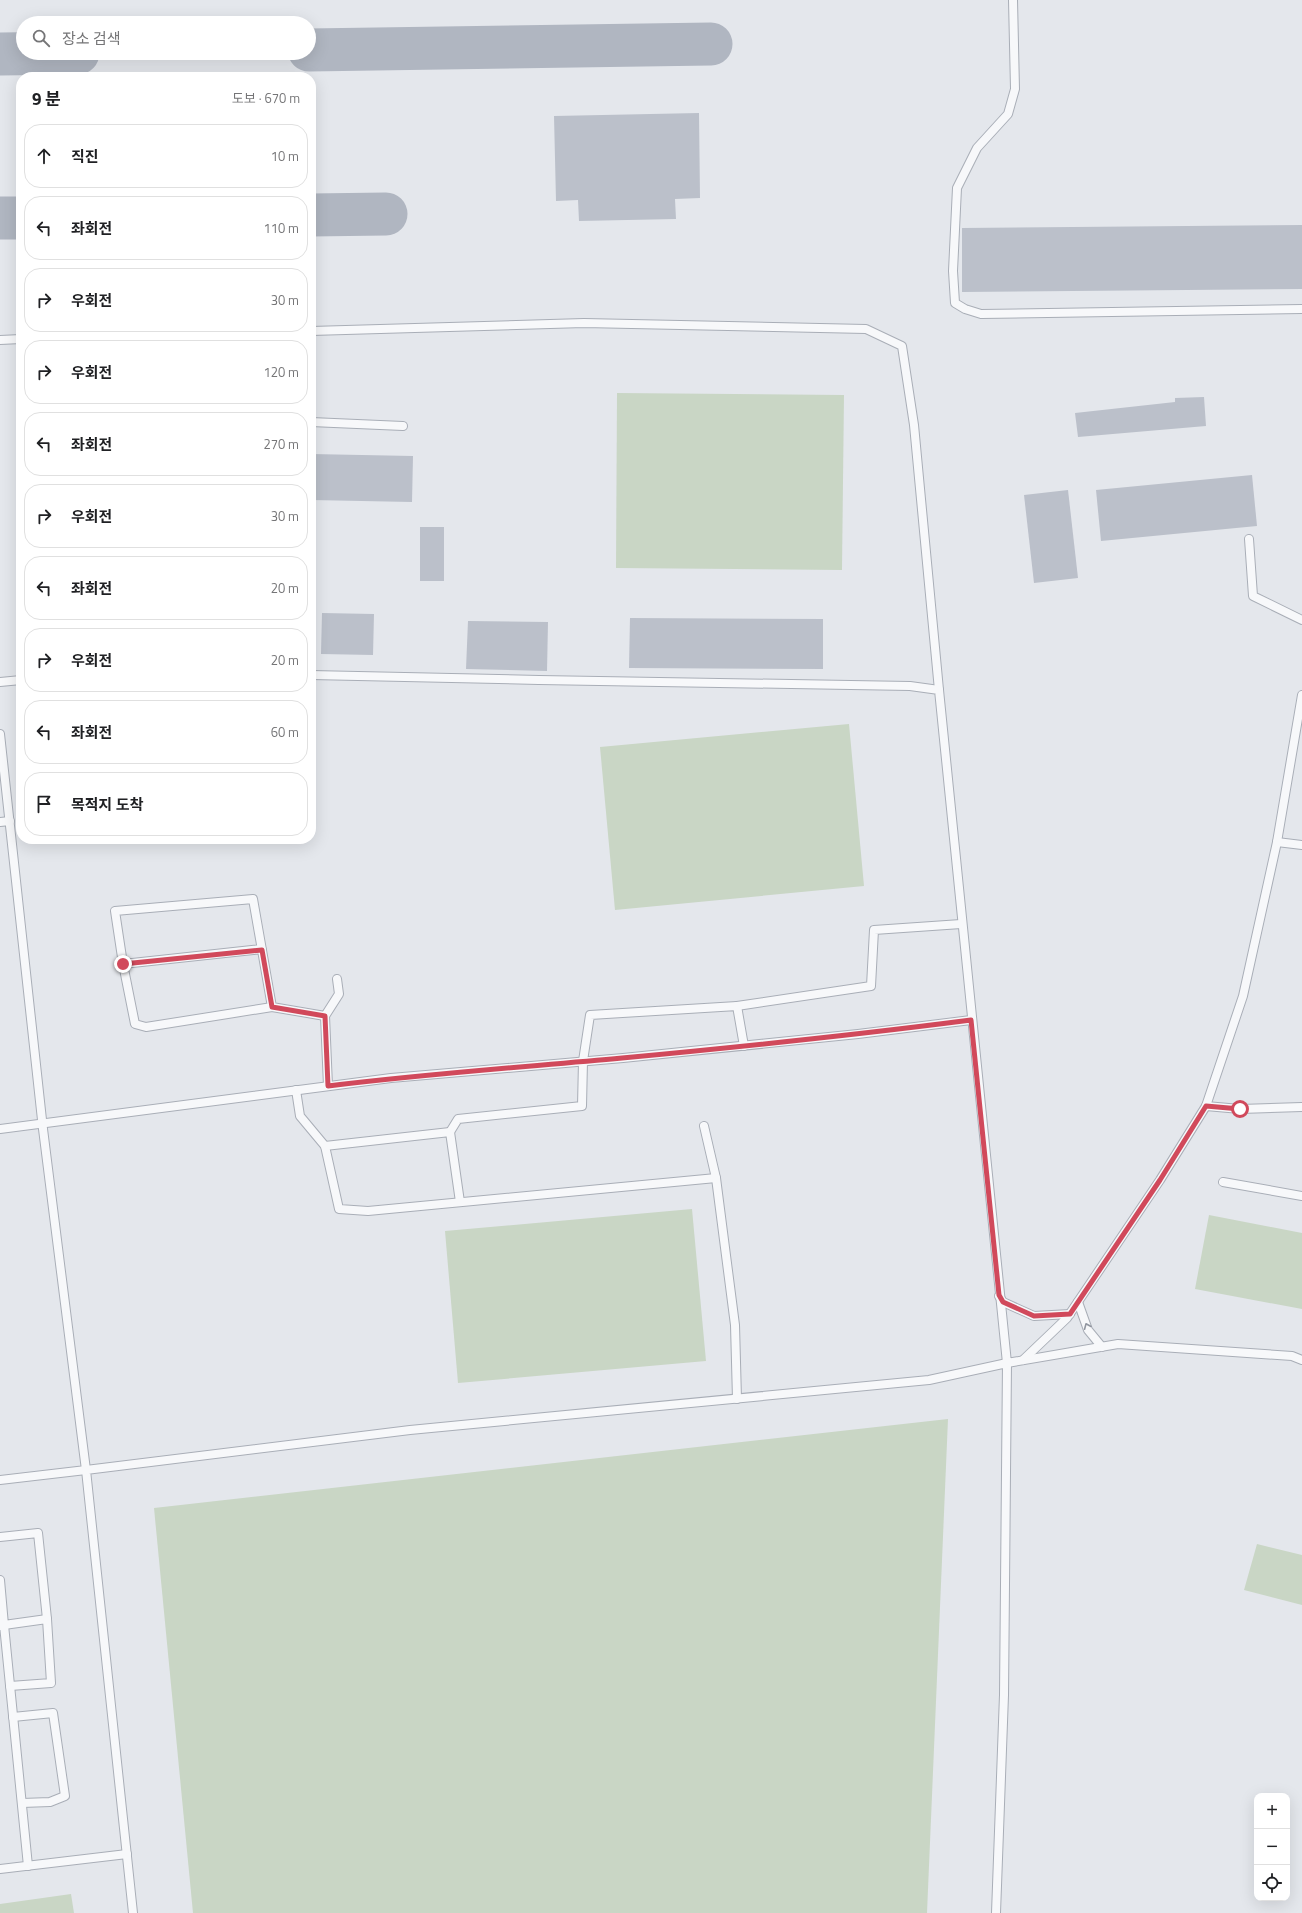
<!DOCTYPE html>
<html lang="ko">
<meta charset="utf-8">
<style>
body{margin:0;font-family:"Titillium Web","Noto Sans KR",sans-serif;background:#f2f2f2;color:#202124}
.controls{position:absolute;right:12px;bottom:12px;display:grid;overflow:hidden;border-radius:8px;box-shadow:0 4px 16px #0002}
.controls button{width:36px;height:36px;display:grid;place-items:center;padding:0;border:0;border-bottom:1px solid #e0e0e0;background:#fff;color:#202124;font:20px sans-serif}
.stop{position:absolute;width:12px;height:12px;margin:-9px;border:3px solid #d1495b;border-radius:50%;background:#fff}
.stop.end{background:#d1495b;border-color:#fff;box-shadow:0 1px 4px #0008}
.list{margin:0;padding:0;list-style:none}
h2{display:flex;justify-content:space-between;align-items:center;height:52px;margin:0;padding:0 16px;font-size:17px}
h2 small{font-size:13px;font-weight:400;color:#757577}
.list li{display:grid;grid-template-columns:26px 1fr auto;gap:12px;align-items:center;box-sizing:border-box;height:64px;margin:0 8px 8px;padding:0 8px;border:1px solid #e0e0e0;border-radius:16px}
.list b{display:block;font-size:15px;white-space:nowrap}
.list em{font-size:13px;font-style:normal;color:#757577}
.icon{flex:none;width:22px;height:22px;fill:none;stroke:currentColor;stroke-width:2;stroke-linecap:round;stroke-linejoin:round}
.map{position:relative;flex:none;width:1302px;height:1913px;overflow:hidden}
.search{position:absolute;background:#fff;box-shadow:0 4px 16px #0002;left:16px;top:16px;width:300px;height:44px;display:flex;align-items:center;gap:10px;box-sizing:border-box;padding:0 14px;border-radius:22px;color:#757577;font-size:15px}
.panel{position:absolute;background:#fff;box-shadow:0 4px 16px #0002;left:16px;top:72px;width:300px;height:772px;border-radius:16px}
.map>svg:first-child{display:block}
.green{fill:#c9d6c5}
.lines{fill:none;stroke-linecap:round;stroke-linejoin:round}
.taxiway{stroke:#b0b6c1;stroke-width:43}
.building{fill:#bbc0ca}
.service-casing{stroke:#a9aeb7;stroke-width:10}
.service{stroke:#f7f8fa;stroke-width:8}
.oneway{stroke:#9196a0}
.route{stroke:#d1495b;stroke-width:5}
</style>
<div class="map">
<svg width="1302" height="1913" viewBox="0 0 1302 1913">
<rect width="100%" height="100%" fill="#e4e7ec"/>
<g class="green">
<polygon points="617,393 844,395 842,570 616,568"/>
<polygon points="849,724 864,886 615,910 600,747"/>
<polygon points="692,1209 706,1361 458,1383 445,1231"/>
<polygon points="1209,1215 1302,1233 1302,1309 1195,1289"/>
<polygon points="948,1419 927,1913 193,1913 154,1508"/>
<polygon points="1257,1544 1302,1555 1302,1605 1244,1590"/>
<polygon points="71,1894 74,1913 0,1913 0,1904"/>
</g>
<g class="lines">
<g class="taxiway">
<polyline points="309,50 711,44"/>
<polyline points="0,54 78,53"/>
<polyline points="311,215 386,214"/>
<polyline points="0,218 21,218"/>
</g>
</g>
<g class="building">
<polygon points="699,113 700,198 675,199 676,219 579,221 578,200 556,201 554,116"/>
<polygon points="1302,225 1302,289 962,292 962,228"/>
<polygon points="1204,397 1206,426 1078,437 1075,413 1175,402 1175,398"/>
<polygon points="311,454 413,456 412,502 311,500"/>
<polygon points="1252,475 1257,526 1101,541 1096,490"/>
<polygon points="1068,490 1078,578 1034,583 1024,495"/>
<rect x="420" y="527" width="24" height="54"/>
<polygon points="322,613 374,614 373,655 321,654"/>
<polygon points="630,618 823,619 823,669 629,668"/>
<polygon points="468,621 548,622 547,671 466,669"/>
</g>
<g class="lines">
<g class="service-casing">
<g id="service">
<polyline points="1013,0 1015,89 1008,114 977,148 957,188 953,271 955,303 965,309 981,314 1302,309"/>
<polyline points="311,331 584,323 866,329 902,346 914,425 939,690"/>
<polyline points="0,340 21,339"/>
<polyline points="311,422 403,426"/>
<polyline points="1249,539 1253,596 1302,620"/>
<polyline points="311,675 539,680 910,686 939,690 1007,1363 1118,1344 1292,1356 1302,1360"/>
<polyline points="0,682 21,680"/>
<polyline points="0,734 43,1129 86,1470 0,1480"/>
<polyline points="0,822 10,821"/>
<polyline points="1277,842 1302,845"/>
<polyline points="262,949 123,964 115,911 253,899 272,1007 325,1016"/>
<polyline points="123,964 135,1024 146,1027 272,1007"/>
<polyline points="737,1006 871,986 874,930 961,924"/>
<polyline points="328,1086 325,1016 339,994 337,979"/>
<polyline points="296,1090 300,1116 325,1146 339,1209 368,1211 716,1178"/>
<polyline points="1206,1106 1240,1109 1302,1107"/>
<polyline points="704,1126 716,1178 735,1325 737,1399"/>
<polyline points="0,1129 391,1078 623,1058 858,1034 971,1020"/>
<polyline points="450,1132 458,1119 582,1106 583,1061 590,1015 737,1006 744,1046"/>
<polyline points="325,1146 450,1132 460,1202"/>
<polyline points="1223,1182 1302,1196"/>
<polyline points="999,1296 1003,1302 1034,1316 1070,1314"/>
<polyline points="1078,1302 1088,1330 1102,1347"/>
<polyline points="1023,1360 1067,1318 1160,1180 1206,1106 1243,996 1277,842 1302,695"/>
<polyline points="0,1537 38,1533 47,1619"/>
<polyline points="0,1580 4,1625 47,1619 51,1683 10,1686"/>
<polyline points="0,1626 4,1625 28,1866"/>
<polyline points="13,1717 53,1713 65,1796 50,1802 22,1803"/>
<polyline points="0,1869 127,1854"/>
<polyline points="133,1913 86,1470 410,1430 929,1380 1007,1363 1004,1695 996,1913"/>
</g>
</g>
<use href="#service" class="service"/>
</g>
<defs><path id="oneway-chevron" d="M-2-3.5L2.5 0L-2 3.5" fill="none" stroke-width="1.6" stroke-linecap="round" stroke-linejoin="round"/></defs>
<use class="oneway" href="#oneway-chevron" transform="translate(1087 1326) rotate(-113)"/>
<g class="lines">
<path class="route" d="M123 964 262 950 272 1007 325 1016 328 1086C425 1074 524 1067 622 1058 739 1047 855 1035 971 1020L999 1295 1003 1302 1034 1316 1070 1314 1160 1180 1206 1106 1240 1109"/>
</g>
</svg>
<div class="controls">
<button>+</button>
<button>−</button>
<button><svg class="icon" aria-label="locate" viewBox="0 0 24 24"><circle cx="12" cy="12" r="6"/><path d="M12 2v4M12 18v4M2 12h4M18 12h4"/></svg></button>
</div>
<div class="stop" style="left:1240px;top:1109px"></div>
<div class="stop end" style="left:123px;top:964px"></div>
<div class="search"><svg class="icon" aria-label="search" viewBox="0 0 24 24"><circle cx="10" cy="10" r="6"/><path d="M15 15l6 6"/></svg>장소 검색</div>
<section class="panel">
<h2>9 분<small>도보 · 670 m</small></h2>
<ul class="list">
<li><svg class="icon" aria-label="ahead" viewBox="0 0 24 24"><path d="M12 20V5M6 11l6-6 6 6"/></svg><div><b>직진</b></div><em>10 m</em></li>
<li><svg class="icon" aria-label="left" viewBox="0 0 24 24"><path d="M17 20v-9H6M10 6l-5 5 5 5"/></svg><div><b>좌회전</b></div><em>110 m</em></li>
<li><svg class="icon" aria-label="right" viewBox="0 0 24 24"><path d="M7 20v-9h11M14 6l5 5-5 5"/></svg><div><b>우회전</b></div><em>30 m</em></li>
<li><svg class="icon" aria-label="right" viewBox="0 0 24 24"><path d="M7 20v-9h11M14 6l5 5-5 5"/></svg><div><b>우회전</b></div><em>120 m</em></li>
<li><svg class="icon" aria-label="left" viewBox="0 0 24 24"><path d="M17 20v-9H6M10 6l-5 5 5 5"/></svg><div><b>좌회전</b></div><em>270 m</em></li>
<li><svg class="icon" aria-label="right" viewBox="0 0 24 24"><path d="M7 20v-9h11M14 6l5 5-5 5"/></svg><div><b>우회전</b></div><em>30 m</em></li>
<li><svg class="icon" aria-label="left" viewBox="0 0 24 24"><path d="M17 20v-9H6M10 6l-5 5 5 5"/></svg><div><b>좌회전</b></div><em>20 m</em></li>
<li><svg class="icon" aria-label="right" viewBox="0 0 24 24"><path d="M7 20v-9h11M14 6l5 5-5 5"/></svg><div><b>우회전</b></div><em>20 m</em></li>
<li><svg class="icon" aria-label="left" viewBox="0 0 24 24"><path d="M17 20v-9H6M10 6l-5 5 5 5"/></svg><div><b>좌회전</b></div><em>60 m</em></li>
<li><svg class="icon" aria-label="arrive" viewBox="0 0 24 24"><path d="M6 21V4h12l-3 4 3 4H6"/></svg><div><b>목적지 도착</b></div></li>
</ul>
</section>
</div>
